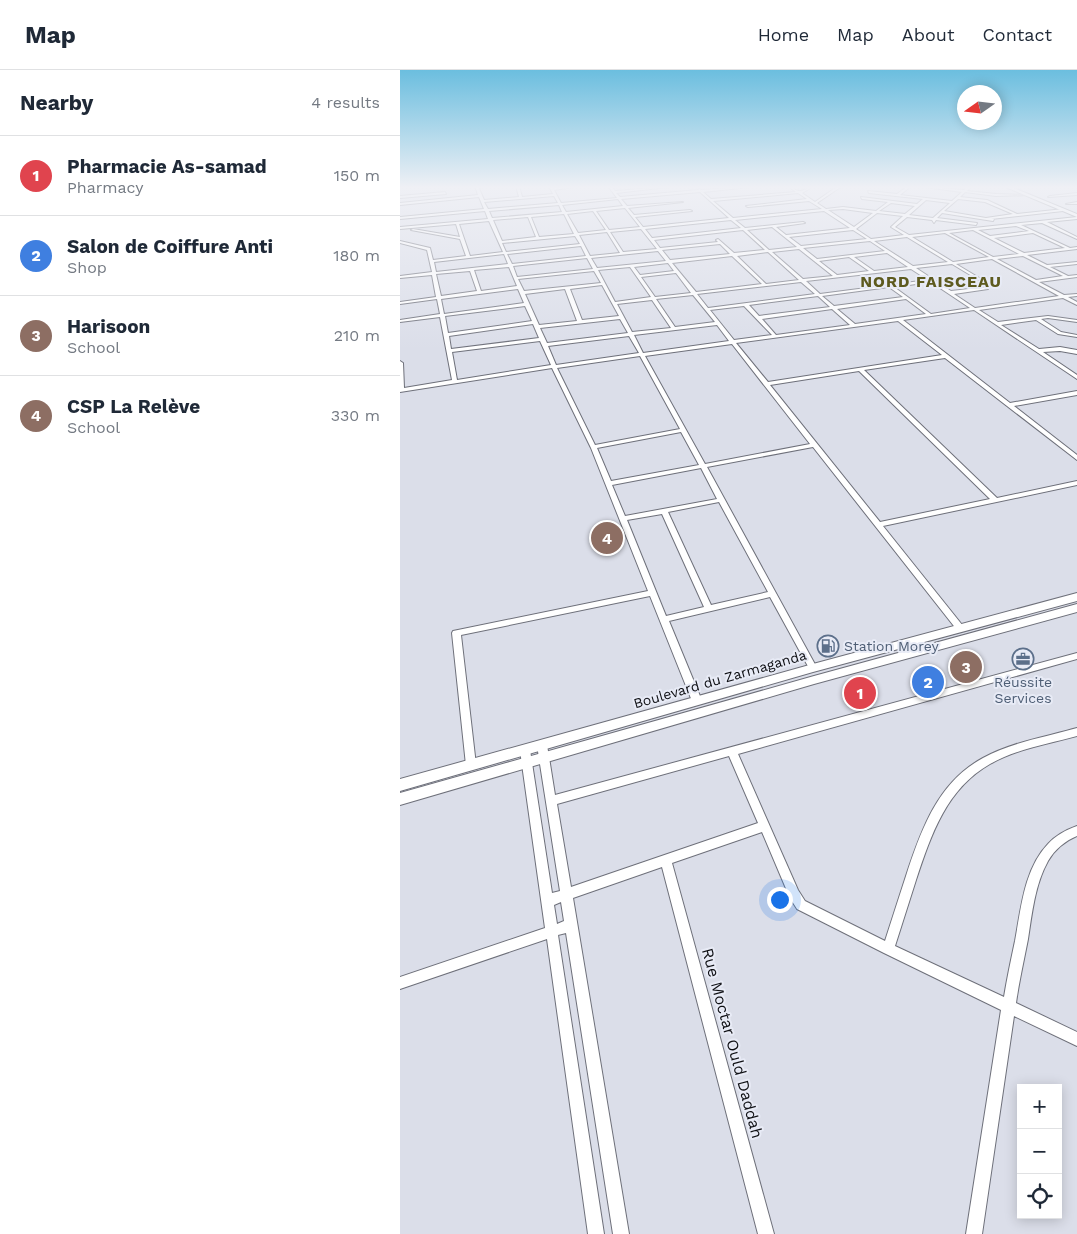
<!DOCTYPE html>
<meta charset="utf-8">
<style>
body{margin:0;font-family:"Work Sans",sans-serif;background:#f2f2f3;color:#1f2937}
.controls{position:absolute;right:15px;bottom:15px;display:grid;overflow:hidden;border-radius:0px;box-shadow:0 2px 12px #0003}
.controls button{width:45px;height:45px;display:grid;place-items:center;padding:0;border:0;border-bottom:1px solid #e0e1e3;background:#fff;color:#1f2937;font:25px sans-serif}
.compass{position:absolute;left:557px;top:15px;width:45px;height:45px;border-radius:50%;background:#fff;box-shadow:0 2px 12px #0003;rotate:256deg}
.you{position:absolute;left:379px;top:829px;width:18px;height:18px;margin:-12px;border:4px solid #fff;border-radius:50%;background:#1a73e8;box-shadow:0 0 0 8px #1a73e833}
.badge{display:grid;place-items:center;width:32px;height:32px;border-radius:50%;background:#7c3aed;color:#fff;font-size:16px;font-weight:700}
.pin{position:absolute;translate:-50% -50%;border:2px solid #fff;box-shadow:0 1px 5px #0006}
.list{margin:0;padding:0;list-style:none}
h2{display:flex;justify-content:space-between;align-items:center;height:65px;margin:0;padding:0 20px;font-size:21px}
h2 small{font-size:16px;font-weight:400;color:#747a83}
.list li{display:grid;grid-template-columns:32px 1fr auto;gap:15px;align-items:center;box-sizing:border-box;height:80px;padding:0 20px;border-top:1px solid #e0e1e3}
.list b{display:block;font-size:19px;white-space:nowrap}
.list p{margin:0;font-size:16px;white-space:nowrap;color:#747a83}
.list em{font-size:16px;font-style:normal;color:#747a83}
.icon{flex:none;width:28px;height:28px;fill:none;stroke:currentColor;stroke-width:2;stroke-linecap:round;stroke-linejoin:round}
.map{position:relative;flex:none;width:677px;height:1164px;overflow:hidden}
header{display:flex;align-items:center;gap:30px;box-sizing:border-box;height:70px;padding:0 25px;background:#fff;border-bottom:1px solid #e0e1e3}
header strong{font-size:24px}
nav{display:flex;gap:28px;margin-inline-start:auto;font-size:18px}
main{display:flex}
aside{flex:1;background:#fff}
.map>svg:first-child{display:block}
.lines{fill:none;stroke-linecap:round;stroke-linejoin:round}
.minor-casing{stroke:#6e707a;stroke-width:2}
.major-casing{stroke:#6e707a;stroke-width:2}
.minor{fill:#fff;fill-rule:evenodd}
.major{fill:#fff;fill-rule:evenodd}
.labels{text-anchor:middle;stroke-width:4;stroke-linejoin:round;paint-order:stroke}
.service-label{font-size:14px;fill:#4e5e75;stroke:#e8ebf6;text-anchor:start}
.street-label{font-size:14px;fill:#0e0f13;stroke:#e8ebf6}
.far-district-label{font-size:16px;font-weight:bold;letter-spacing:1px;fill:#5d5a1e;stroke:#e8ebf6}
.near-street-label{font-size:16px;fill:#0e0f13;stroke:#e8ebf6}
</style>
<header>
<strong>Map</strong>
<nav><a>Home</a><a>Map</a><a>About</a><a>Contact</a></nav>
</header>
<main>
<aside>
<h2>Nearby<small>4 results</small></h2>
<ul class="list">
<li><span class="badge" style="background:#e0444e">1</span><div><b>Pharmacie As-samad</b><p>Pharmacy</p></div><em>150 m</em></li>
<li><span class="badge" style="background:#3f7fe0">2</span><div><b>Salon de Coiffure Anti</b><p>Shop</p></div><em>180 m</em></li>
<li><span class="badge" style="background:#8d6e63">3</span><div><b>Harisoon</b><p>School</p></div><em>210 m</em></li>
<li><span class="badge" style="background:#8d6e63">4</span><div><b>CSP La Relève</b><p>School</p></div><em>330 m</em></li>
</ul>
</aside>
<div class="map">
<svg width="677" height="1164" viewBox="0 0 677 1164">
<rect width="100%" height="100%" fill="#dbdee9"/>
<g class="lines">
<g class="minor-casing">
<g id="minor">
<path d="M75 116H78L84 130 119 127 116 116H119L122 127 153 124 149 116H152L153 118 180 116 154 120 161 133 217 128 208 116H211L215 121 276 116 216 123 220 127 298 120 299 119 301 120 359 116 303 122 311 129 396 122 388 116C393 117 394 120 399 121 404 122 409 116 414 116L402 123 415 132 438 116H442L417 133 426 139 443 137 476 141 488 132 462 129 461 127 517 134 523 129 469 123 468 121 497 124 508 116H511L500 125 552 131 562 122 518 116 564 120 568 116H571L567 121 596 124 629 125 596 126 565 122 560 127 587 130 617 144 664 139 663 141 591 149H594L593 151 542 143 537 148 577 153 576 155 536 150 534 153 532 150 507 147 495 157 509 165 677 147V149L647 152 677 167V169L642 153 621 155 670 178 677 177V179L627 185 647 195 677 192V194L650 197 668 206 677 205V207L639 212 664 225 677 224V226L668 227 677 232V235L663 228 579 240 598 252 648 246 677 250V252L648 248 641 249 661 262 677 265V267L658 264 636 250 601 255 639 279 660 277 677 280V284L660 281 643 282 677 305V309L574 240 503 250 610 333 677 321V325L614 336 677 385V390L545 288 464 300 597 428 677 411V415L483 456 563 556 564 558 563 560H557L413 377 307 397 417 598 416 600H410L370 527 269 551 302 631 300 634H294L292 631 250 526 61 565 76 695 75 698 71 699 67 698 66 695 52 563 53 561 248 521 191 378 152 298 0 322V291L3 293 4 318 52 310 40 247 0 252V250L40 244 37 229 0 234V232L36 227 32 205 0 208V206L32 202 27 180 0 173V171L30 178 33 190 66 186 60 169 11 160 13 159 60 167 56 154 0 159V157L88 149 85 141 0 149V147L84 139 79 127 0 135V133L78 125ZM300 122 329 148 243 157 235 147 292 141 290 140 234 145 228 138 283 132 227 136 221 129ZM398 123 407 129 346 136 348 137 409 131 422 139 333 148 313 131ZM154 126 158 133 88 139 84 132ZM218 129 223 136 166 142 162 135ZM558 129 585 132 613 144 586 148 544 141ZM526 130 550 133 533 148 509 145ZM491 133 515 136 505 144 479 141ZM159 135 162 142 92 148 89 141ZM225 138 240 157 209 160 196 141ZM443 139 473 143 454 157 428 140ZM193 141 206 160 178 163 167 144ZM424 141 450 158 386 165 376 157 405 153 403 152 345 158 335 150ZM477 143 503 146 491 157 504 165 471 169 456 159ZM164 144 174 164 139 167 131 147ZM128 147 136 167 102 171 93 150ZM331 150 341 158 252 168 245 159ZM89 151 103 182 70 186 59 154ZM616 156 629 161 590 166 578 160ZM372 157 397 177 369 180 347 160ZM241 159 257 179 223 182 210 162ZM343 160 365 180 334 183 318 169 316 170 318 172 260 178 254 170ZM453 160 467 169 401 176 389 167ZM573 160 619 184 593 187 549 163ZM207 162 220 183 190 186 179 165ZM545 163 589 187 553 192 512 167ZM633 163 665 178 624 183 594 168ZM175 166 180 174 106 182 102 173ZM507 167 548 192 513 196 474 171ZM470 171 485 181 417 189 403 178ZM320 174 330 184 270 190 262 180ZM181 176 186 186 112 194 107 184ZM399 179 433 206 403 209 372 182ZM258 181 266 191 197 198 191 188ZM368 182 399 210 366 214 337 186ZM487 183 508 197 474 201 454 187ZM104 184 108 194 36 202 34 192ZM332 186 362 214 296 222 272 193ZM623 186 663 206 636 210 597 189ZM449 187 469 201 437 205 419 191ZM187 188 193 199 117 207 113 196ZM592 189 659 226 575 238 554 224 588 219 591 215 556 194ZM268 193 274 201 240 205 234 197ZM552 194 587 215 586 217 551 221 516 198ZM109 197 117 216 81 221 74 200ZM230 197 251 227 215 232 198 200ZM511 199 528 210 420 224 406 211ZM70 201 77 221 41 226 36 204ZM194 201 201 213 124 221 118 209ZM276 203 291 223 255 227 241 207ZM401 212 415 224 308 238 297 224ZM531 212 570 238 531 244 494 217ZM202 215 219 246 182 250 170 219ZM489 217 503 227 434 236 422 226ZM118 219 124 233 44 244 41 229ZM165 219 177 251 139 255 125 224ZM293 225 315 252 275 257 256 229ZM418 226 430 237 359 246 349 235ZM506 229 526 244 455 254 437 239ZM252 230 271 258 232 262 217 234ZM125 236 132 251 48 263 45 246ZM344 236 372 265 334 270 310 240ZM432 239 450 255 376 265 362 249ZM220 249 228 263 147 273 140 258ZM498 251 542 285 368 312 336 273ZM133 254 139 268 51 279 49 266ZM317 255 329 271 243 283 234 265ZM229 266 239 283 156 295 148 276ZM140 271 151 295 57 310 52 282ZM332 274 410 374 305 394 245 286ZM240 286 280 359 195 375 157 298ZM459 301 590 429 480 452 370 315ZM281 362 299 395 211 411 197 378ZM301 398 317 429 225 446 212 415ZM319 432 368 522 311 535 268 442ZM262 444 304 537 266 546 227 450Z"/>
<polygon points="45,122 46,124 0,128 0,126"/>
<polygon points="677,123 677,125 648,127 650,126"/>
<polygon points="677,132 677,134 666,134"/>
<path d="M677 583V589L338 684 398 820 405 831 485 871C492 849 499 827 506 806 521 760 538 712 583 688 612 672 646 667 677 658V666C648 674 616 679 590 694 546 719 531 765 516 810 509 832 502 854 495 876L604 927C607 908 611 890 615 871 621 839 624 799 648 774 656 765 666 760 677 756V766C665 771 655 779 648 791 635 814 632 843 628 869 624 890 619 911 616 933L677 962V976L614 946 582 1164H566L601 940 484 883 397 839 390 828 362 762 272 793 374 1164H358L262 797 173 828 229 1164H213L166 863 158 865 204 1164H188L147 869 0 919V907L145 858 120 680 121 677 125 676 129 677 130 680 152 823 160 821 137 675 139 672 142 671 145 672 147 675 155 725ZM329 686 358 753 171 817 157 734ZM161 832 164 851 157 854 154 835Z"/>
</g>
</g>
<g class="major-casing">
<g id="major">
<polygon points="609,116 677,144 677,147 603,116"/>
<polygon points="677,523 677,531 413,602 0,721 0,709 413,594"/>
<polygon points="677,534 677,542 414,614 0,735 0,723 414,606"/>
</g>
</g>
<use href="#minor" class="minor"/>
<use href="#major" class="major"/>
</g>
<linearGradient id="sky" x2="0" y2="1"><stop stop-color="#6bbedf"/><stop offset="0.42" stop-color="#eff0f5"/><stop offset="1" stop-color="#eff0f5" stop-opacity="0"/></linearGradient>
<rect width="677" height="279" fill="url(#sky)"/>
<defs>
<g id="fuel-ring" transform="scale(1.125)"><circle r="9.5" fill="#e8ebf6" stroke="#5c6f8a" stroke-width="1.5"/><path d="M-5.5-6h7V0h2V4h1.3V-2.5L3-4.5l.8-.8L6-3V5H2.5V1h-1V6h-7ZM-4.2-4.7v3.2H.2V-4.7Z" fill="#5c6f8a"/></g>
<g id="office-ring" transform="scale(1.125)"><circle r="9.5" fill="#e8ebf6" stroke="#5c6f8a" stroke-width="1.5"/><path d="M-6-3h4V-5.5h4V-3h4V5H-6ZM-1-4.5V-3h2v-1.5ZM-6 0V1H6V0Z" fill="#5c6f8a"/></g>
</defs>
<g fill-rule="evenodd">
<use href="#fuel-ring" x="428" y="576"/>
<use href="#office-ring" x="623" y="589"/>
</g>
<g class="labels">
<g class="service-label">
<text x="444" y="581">Station Morey</text>
<text x="623" y="617" text-anchor="middle">Réussite<tspan x="623" dy="16">Services</tspan></text>
</g>
<g class="street-label">
<text transform="translate(320 609) rotate(-16)" y="5">Boulevard du Zarmaganda</text>
</g>
<g class="far-district-label">
<text x="531" y="217">NORD FAISCEAU</text>
</g>
<g class="near-street-label">
<text transform="translate(333 973) rotate(75)" y="6">Rue Moctar Ould Daddah</text>
</g>
</g>
</svg>
<div class="controls">
<button>+</button>
<button>−</button>
<button><svg class="icon" aria-label="locate" viewBox="0 0 24 24"><circle cx="12" cy="12" r="6"/><path d="M12 2v4M12 18v4M2 12h4M18 12h4"/></svg></button>
</div>
<svg class="compass" viewBox="-18 -18 36 36"><path d="M0-13l5 13h-10z" fill="#e53935"/><path d="M0 13l5-13h-10z" fill="#747a83"/></svg>
<div class="you"></div>
<div class="pin badge" style="left:460px;top:623px;background:#e0444e">1</div>
<div class="pin badge" style="left:528px;top:612px;background:#3f7fe0">2</div>
<div class="pin badge" style="left:566px;top:597px;background:#8d6e63">3</div>
<div class="pin badge" style="left:207px;top:468px;background:#8d6e63">4</div>
</div>
</main>
